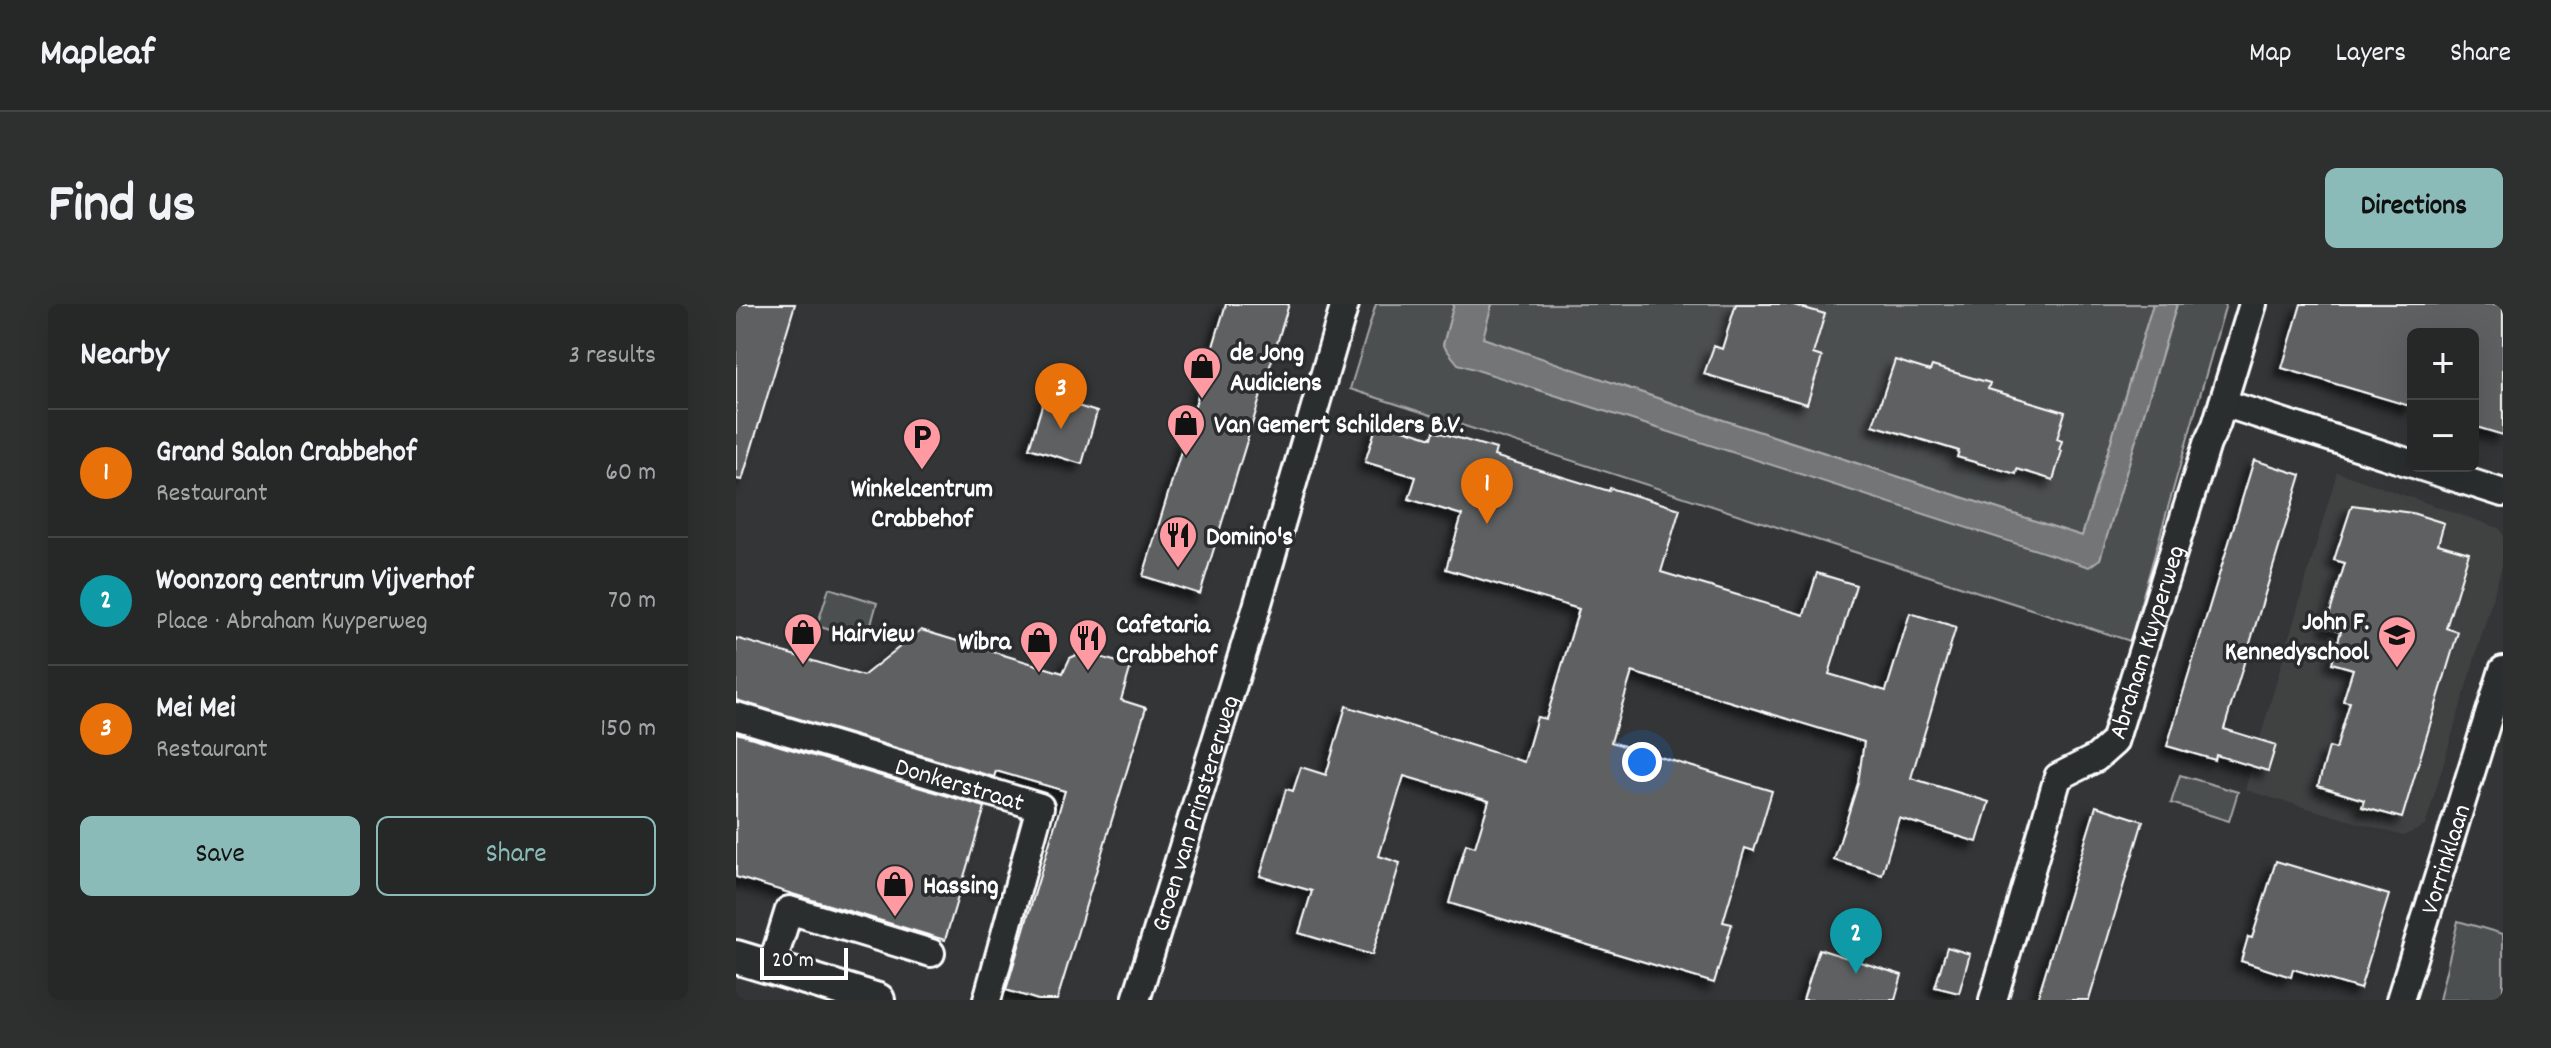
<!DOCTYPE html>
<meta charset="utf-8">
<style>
body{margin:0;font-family:Dekko,sans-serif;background:#2e3030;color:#f1f3f6}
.controls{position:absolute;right:24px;top:24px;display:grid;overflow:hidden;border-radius:12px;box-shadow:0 8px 32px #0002}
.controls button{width:72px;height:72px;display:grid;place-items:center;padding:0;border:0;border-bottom:2px solid #424445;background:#262828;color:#f1f3f6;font:40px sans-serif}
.scale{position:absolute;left:24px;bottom:20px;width:88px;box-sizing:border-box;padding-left:8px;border:4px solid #fff;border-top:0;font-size:22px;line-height:28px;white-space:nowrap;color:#fff;-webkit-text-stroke:6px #2a2d2e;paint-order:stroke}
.you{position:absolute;left:906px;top:458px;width:28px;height:28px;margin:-20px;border:6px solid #fff;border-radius:50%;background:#1a73e8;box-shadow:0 0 0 12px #1a73e833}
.badge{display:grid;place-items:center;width:52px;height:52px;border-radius:50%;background:#8bbbb9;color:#fff;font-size:26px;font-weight:700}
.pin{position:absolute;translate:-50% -66px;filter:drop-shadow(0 2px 4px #0008)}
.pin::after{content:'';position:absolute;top:42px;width:28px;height:24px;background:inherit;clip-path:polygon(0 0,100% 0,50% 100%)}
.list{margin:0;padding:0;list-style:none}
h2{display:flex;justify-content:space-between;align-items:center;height:104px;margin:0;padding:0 32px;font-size:34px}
h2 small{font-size:26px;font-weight:400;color:#a4a6a8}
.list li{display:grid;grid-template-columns:52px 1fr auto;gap:24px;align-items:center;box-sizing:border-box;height:128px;padding:0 32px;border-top:2px solid #424445}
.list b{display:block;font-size:30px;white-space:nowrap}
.list p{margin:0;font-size:26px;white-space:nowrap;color:#a4a6a8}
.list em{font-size:26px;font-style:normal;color:#a4a6a8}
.actions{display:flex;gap:16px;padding:24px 32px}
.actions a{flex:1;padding:18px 0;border:2px solid #8bbbb9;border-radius:12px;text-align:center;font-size:28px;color:#8bbbb9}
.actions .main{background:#8bbbb9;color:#111}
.map{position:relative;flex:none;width:1767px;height:696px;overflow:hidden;border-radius:12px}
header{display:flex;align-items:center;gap:48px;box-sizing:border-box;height:112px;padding:0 40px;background:#262828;border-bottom:2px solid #424445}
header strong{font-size:38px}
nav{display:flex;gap:44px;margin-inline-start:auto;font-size:28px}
.intro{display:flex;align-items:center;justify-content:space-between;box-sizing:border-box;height:192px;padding:0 48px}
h1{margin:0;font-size:56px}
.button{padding:20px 36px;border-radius:12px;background:#8bbbb9;color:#111;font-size:28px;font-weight:700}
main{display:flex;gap:48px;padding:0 48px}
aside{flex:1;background:#262828;border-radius:12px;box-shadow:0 8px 32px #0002}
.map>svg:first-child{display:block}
.built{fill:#404243}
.green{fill:#4c4f50;stroke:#a6a7a8;stroke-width:2}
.water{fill:#737576;stroke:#abacad;stroke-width:2}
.building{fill:#5f6162;stroke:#fff;stroke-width:2;filter:url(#shadow)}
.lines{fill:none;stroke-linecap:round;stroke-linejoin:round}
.minor-casing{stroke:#fff;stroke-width:32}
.tertiary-casing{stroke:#fff;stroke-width:38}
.minor{stroke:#2a2d2e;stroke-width:26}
.tertiary{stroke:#2a2d2e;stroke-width:32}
.labels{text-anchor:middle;stroke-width:7;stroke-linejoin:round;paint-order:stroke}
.poi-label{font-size:26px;font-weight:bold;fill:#fff;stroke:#2a2d2e;text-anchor:start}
.street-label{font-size:26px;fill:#fff;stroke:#2a2d2e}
</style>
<header>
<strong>Mapleaf</strong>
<nav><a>Map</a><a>Layers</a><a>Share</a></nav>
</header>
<div class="intro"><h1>Find us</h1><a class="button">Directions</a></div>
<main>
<aside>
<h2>Nearby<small>3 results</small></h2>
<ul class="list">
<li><span class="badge" style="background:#e8710a">1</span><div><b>Grand Salon Crabbehof</b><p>Restaurant</p></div><em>60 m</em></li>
<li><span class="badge" style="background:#0f9aa8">2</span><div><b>Woonzorg centrum Vijverhof</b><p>Place · Abraham Kuyperweg</p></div><em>70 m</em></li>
<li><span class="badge" style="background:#e8710a">3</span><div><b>Mei Mei</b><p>Restaurant</p></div><em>150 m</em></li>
</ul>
<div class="actions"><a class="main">Save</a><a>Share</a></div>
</aside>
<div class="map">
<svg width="1767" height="696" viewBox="0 0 1767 696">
<defs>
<filter id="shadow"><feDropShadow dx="-7" dy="7" stdDeviation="4" flood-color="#0009"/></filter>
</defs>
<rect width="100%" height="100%" fill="#333536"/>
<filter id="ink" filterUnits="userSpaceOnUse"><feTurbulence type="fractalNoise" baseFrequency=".0125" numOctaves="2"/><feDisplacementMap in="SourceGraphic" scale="16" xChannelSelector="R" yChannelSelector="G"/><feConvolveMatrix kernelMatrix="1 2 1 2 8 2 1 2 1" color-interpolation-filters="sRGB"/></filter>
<g filter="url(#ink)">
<polygon class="built" points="1601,168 1763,224 1767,231 1767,259 1689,522 1667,532 1509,486"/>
<g class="green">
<polygon points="640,0 718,0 707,41 1364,255 1441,0 1490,0 1394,337 614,85"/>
<polygon points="756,0 1417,0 1346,232 953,105 746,34"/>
<polygon points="93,284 141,299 134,324 121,334 81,322"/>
<polygon points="1444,471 1502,488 1493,517 1435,499"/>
<polygon points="1722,617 1767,630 1767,696 1703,696"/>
</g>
<polygon class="water" points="718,0 756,0 747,34 953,105 1346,232 1417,0 1441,0 1364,255 1353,263 722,60 707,41"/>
<g class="building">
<polygon points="0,0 59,0 6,176 0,175"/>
<polygon points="490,0 553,0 464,290 407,272"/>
<polygon points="1000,0 1054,0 1089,10 1077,50 1086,53 1071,100 968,70 978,42 986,45"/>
<polygon points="1565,0 1767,0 1767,131 1737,122 1737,30 1677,30 1677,103 1546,64"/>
<polygon points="1159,56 1194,67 1196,62 1254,79 1252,85 1329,108 1321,135 1326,137 1323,146 1326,147 1317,176 1281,165 1280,170 1221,153 1223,147 1137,121"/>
<polygon points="309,92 361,108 346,160 293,144"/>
<polygon points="642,117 696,134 698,127 760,145 758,152 873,187 874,184 944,205 925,268 1068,311 1081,269 1120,281 1093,370 1150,387 1174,309 1220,323 1175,474 1253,498 1241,538 1163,514 1146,571 1098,556 1122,479 1128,438 896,368 875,438 1036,487 1018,547 1009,544 987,618 996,620 978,679 713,599 730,540 739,543 753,497 668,472 643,552 664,559 636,651 563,629 576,587 524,572 550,485 557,487 565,463 590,471 610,402 788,458 801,413 810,415 843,305 710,265 726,211 673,195 680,173 629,158"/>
<polygon points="1518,156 1565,171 1488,425 1540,441 1532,467 1480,451 1479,456 1431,442"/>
<polygon points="1616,201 1676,209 1708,219 1702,240 1733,249 1710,324 1722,328 1666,514 1626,503 1628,496 1582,482 1593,443 1600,445 1614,398 1607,397 1617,365 1596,359 1605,327 1590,322 1609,259 1598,256"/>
<polygon points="185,326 327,369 334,354 347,348 395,362 385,396 410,404 321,696 302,696 270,686 329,487 260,467 258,473 0,396 0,334 127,372"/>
<polygon points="0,429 249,503 209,636 0,573"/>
<polygon points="1360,502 1407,517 1353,696 1301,696"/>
<polygon points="1540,557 1653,591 1624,685 1557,665 1555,673 1505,657 1512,633 1516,634"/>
<polygon points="1211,643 1234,650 1223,689 1199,683"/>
<polygon points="1083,645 1166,671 1159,696 1067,696"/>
</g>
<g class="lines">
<g class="minor-casing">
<g id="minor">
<polyline points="1487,99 1677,160"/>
<polyline points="1683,162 1767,189"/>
<path id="s1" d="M0 412 304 503 251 696"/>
<polyline points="35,664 53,606 195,649"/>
<path id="s2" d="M400 696 520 306 609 0"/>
<path id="s3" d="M1257 696 1322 473 1360 454 1378 438 1471 140 1480 121 1517 0"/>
<path id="s4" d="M1664 696 1767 366"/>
</g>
</g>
<g class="tertiary-casing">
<polyline id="tertiary" points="0,653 142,696"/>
</g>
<use href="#minor" class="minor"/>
<use href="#tertiary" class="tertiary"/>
</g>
</g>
<defs>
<g id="shop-pin" transform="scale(2)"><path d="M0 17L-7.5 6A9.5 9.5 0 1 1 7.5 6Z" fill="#ff9aa2" stroke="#2a2d2e"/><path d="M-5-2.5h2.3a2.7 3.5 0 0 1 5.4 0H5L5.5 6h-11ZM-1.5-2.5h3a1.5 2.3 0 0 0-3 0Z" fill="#111"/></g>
<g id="parking-pin" transform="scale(2)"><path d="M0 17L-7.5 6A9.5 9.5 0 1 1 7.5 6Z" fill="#ff9aa2" stroke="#2a2d2e"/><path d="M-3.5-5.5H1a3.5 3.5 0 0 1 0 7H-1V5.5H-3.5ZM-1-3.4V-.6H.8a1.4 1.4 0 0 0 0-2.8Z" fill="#111"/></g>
<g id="restaurant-pin" transform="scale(2)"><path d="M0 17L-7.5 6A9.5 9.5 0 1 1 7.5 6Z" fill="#ff9aa2" stroke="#2a2d2e"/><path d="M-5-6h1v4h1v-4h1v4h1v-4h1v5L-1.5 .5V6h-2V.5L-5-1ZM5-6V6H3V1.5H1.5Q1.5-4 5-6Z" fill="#111"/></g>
<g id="school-pin" transform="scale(2)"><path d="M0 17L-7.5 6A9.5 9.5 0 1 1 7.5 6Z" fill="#ff9aa2" stroke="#2a2d2e"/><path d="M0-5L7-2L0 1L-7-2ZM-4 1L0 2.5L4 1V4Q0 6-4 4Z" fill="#111"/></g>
</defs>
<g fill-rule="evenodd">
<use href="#shop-pin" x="466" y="62"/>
<use href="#shop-pin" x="450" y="119"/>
<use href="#parking-pin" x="186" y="133"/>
<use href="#restaurant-pin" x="442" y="231"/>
<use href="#shop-pin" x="67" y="328"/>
<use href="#school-pin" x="1661" y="331"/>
<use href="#restaurant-pin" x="352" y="334"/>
<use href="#shop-pin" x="303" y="336"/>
<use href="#shop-pin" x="159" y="580"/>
</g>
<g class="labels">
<g class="poi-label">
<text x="494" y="56">de Jong<tspan x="494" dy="30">Audiciens</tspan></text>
<text x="478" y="128">Van Gemert Schilders B.V.</text>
<text x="186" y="192" text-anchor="middle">Winkelcentrum<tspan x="186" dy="30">Crabbehof</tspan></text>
<text x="470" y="240">Domino's</text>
<text x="1633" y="325" text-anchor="end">John F.<tspan x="1633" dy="30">Kennedyschool</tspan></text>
<text x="380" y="328">Cafetaria<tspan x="380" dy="30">Crabbehof</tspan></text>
<text x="95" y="337">Hairview</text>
<text x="275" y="345" text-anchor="end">Wibra</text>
<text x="187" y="589">Hassing</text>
</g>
<g class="street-label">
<text dy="9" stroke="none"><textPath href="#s3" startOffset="404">Abraham Kuyperweg</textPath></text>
<text dy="9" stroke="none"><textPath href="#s1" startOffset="234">Donkerstraat</textPath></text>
<text dy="9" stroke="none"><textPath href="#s2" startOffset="196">Groen van Prinstererweg</textPath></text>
<text dy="9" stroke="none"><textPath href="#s4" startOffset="148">Vorrinklaan</textPath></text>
</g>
</g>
</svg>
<div class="controls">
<button>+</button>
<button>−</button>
</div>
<div class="scale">20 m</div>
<div class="you"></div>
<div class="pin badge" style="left:751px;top:220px;background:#e8710a">1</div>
<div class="pin badge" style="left:1120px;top:670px;background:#0f9aa8">2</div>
<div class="pin badge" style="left:325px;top:125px;background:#e8710a">3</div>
</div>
</main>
